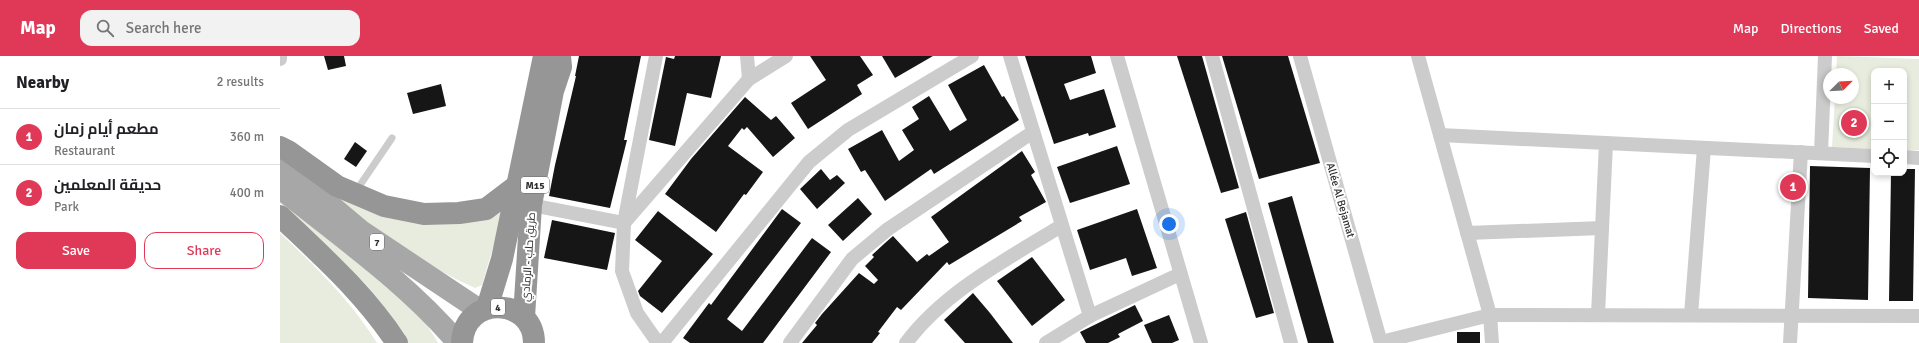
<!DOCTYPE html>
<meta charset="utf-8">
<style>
body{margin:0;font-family:Signika,Cairo,sans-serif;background:#f2f2f2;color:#202124}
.controls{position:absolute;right:12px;top:12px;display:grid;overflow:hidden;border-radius:8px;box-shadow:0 2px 6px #0003}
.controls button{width:36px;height:36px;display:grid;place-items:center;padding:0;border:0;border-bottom:1px solid #e0e0e0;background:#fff;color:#202124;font:20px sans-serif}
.compass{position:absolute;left:1543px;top:12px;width:36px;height:36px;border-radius:50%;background:#fff;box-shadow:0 2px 6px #0003;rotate:66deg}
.you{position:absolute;left:889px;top:168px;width:14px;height:14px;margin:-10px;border:3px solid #fff;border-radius:50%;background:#1a73e8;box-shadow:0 0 0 6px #1a73e833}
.badge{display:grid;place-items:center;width:26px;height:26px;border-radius:50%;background:#e03857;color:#fff;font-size:13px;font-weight:700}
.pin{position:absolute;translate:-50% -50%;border:2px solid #fff;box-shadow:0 1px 4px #0006}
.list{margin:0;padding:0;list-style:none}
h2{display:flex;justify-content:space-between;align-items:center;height:52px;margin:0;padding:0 16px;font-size:17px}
h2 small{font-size:13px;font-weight:400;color:#757577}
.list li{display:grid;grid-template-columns:26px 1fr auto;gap:12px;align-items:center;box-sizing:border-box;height:56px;padding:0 16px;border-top:1px solid #e0e0e0}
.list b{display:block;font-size:15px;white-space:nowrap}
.list p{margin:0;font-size:13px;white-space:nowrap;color:#757577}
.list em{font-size:13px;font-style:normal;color:#757577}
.actions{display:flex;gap:8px;padding:12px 16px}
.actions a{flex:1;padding:9px 0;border:1px solid #e03857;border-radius:12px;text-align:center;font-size:14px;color:#e03857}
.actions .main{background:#e03857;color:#fff}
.icon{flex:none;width:22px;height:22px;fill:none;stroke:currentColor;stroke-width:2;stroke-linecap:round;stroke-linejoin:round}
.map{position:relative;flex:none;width:1639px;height:287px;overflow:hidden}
header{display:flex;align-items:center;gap:24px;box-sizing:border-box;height:56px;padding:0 20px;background:#e03857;color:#fff}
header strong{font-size:19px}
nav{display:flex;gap:22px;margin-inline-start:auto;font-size:14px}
.search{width:280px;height:36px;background:#f2f2f2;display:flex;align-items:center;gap:10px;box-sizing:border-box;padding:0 14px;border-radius:12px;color:#757577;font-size:15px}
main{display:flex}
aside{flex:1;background:#fff}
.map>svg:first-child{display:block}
.green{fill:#e7ecde}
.building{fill:#161616}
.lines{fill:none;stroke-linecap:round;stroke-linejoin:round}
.lane{stroke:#ccc;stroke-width:7}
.street{stroke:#ccc;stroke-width:14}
.primary{stroke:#a7a7a7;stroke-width:22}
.highway{stroke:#969696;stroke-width:22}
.labels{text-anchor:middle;stroke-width:4;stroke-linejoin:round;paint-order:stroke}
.shield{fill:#fff;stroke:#6d6d6d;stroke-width:1}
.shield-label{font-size:10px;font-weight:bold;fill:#2f2f2f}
.street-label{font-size:11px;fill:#2f2f2f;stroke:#fff}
</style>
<header>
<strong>Map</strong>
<div class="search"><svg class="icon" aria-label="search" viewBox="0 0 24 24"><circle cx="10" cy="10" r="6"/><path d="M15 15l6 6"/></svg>Search here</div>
<nav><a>Map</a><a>Directions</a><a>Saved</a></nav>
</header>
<main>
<aside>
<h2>Nearby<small>2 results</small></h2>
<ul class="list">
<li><span class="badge">1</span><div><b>مطعم أيام زمان</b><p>Restaurant</p></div><em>360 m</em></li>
<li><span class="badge">2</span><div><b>حديقة المعلمين</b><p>Park</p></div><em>400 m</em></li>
</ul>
<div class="actions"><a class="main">Save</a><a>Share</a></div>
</aside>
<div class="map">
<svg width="1639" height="287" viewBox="0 0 1639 287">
<rect width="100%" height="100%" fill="#fff"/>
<g class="green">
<polygon points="1557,0 1639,3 1639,94 1624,94 1624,15 1594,15 1594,93 1552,91 1555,42 1573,42 1573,18 1556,18"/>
<path d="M16 109 76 150 103 161 227 143 202 229 195 232C129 203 71 155 16 109Z"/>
<polygon points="0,140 92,215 144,264 158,287 128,287 124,277 89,235 0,147"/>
<path d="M0 177C37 212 70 244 97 287H0Z"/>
</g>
<g class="building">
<polygon points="44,0 64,0 66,10 48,14"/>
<polygon points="299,0 361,0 344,84 347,84 330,152 269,140 275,109 296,20 295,20"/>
<polygon points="395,0 441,0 431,42 407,37 395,90 369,84 386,1 394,3"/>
<polygon points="530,0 580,0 593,19 577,29 582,38 528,73 511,47 546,24"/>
<polygon points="602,0 653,0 615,22"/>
<polygon points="745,0 811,0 816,17 784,28 790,44 824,33 836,71 809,80 808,77 774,88"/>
<polygon points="897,0 922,0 959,132 941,137"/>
<polygon points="942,0 1008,0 1040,107 979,123"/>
<polygon points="704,9 722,41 724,40 739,64 654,118 651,113 605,145 585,114 581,116 568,93 602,74 619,105 634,94 622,74 639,63 632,51 649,40 670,75 687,64 668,29"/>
<polygon points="161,28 166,50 133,58 127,37"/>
<polygon points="465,41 491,64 496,60 515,82 493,101 467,71 464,74 462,72 448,90 483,116 466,139 464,138 436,176 385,138 411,103"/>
<polygon points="75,86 87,95 76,111 64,103"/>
<polygon points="837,90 850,128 790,147 777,111"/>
<polygon points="742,95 755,116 751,119 766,146 739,161 742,165 669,209 667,206 621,254 617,251 598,276 600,277 592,287 522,287 537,269 535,267 542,258 579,217 594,228 598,224 585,210 594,201 592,199 605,187 613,180 637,206 647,198 649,200 669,186 651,161"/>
<polygon points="1530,110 1590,112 1588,244 1528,242"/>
<polygon points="541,113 550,124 557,119 565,127 537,153 520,133"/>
<polygon points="1624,113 1635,113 1633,245 1609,245 1611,117 1624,117"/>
<polygon points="1012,140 1054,287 1028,287 988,147"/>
<polygon points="578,142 592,158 563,185 548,169"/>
<polygon points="502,153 521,167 447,263 462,275 532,182 551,196 483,287 410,287 403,282 429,247 431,249"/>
<polygon points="857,153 877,212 852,220 846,202 810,214 797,174"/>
<polygon points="378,155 433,198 382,257 360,240 358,235 382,205 355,184"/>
<polygon points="966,156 994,257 976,262 945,163"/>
<polygon points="272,164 335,177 327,214 264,202"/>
<polygon points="752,201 785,244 752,270 717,225"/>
<polygon points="693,237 710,257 733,287 685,287 664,264"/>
<polygon points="855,249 863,265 838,278 840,281 828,287 806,287 800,276"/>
<polygon points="889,259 899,284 892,287 872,287 864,269"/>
<rect x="1177" y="276" width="23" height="11"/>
</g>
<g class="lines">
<polyline class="lane" points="76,135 112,82"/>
<g class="street">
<polyline points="376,0 344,167 342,215 357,257 378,287"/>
<polyline points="467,0 469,23"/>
<polyline points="730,0 810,260"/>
<polyline points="837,0 921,287"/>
<polyline points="932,0 1011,287"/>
<polyline points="1020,0 1101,287"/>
<polyline points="1138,0 1210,259 1212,287"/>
<polyline points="0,3 0,0"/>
<polyline points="1160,79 1594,100"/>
<polyline points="1541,97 1545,0"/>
<polyline points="1624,101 1639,102"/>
<polyline points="251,149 344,167 469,23 506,0"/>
<polyline points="1187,177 1322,172"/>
<polyline points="1318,259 1326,87"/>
<polyline points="1411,259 1424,92"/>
<polyline points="1101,286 1210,259 1639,260"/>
<polyline points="382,287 529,106 568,74 692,0"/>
<polyline points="510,287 572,203 608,173 753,76"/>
<path d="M626 287C665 235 726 204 781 170"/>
<polyline points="766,287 810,260 900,218"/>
<polyline points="1510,287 1521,96"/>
</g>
<g class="primary">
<polyline points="0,107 81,175 201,255"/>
<path d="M0 132C61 181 127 227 178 287"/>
</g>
<g class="highway">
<polyline points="0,91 8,95 57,130 104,150 144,158 179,157 206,153 239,128"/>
<path d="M0 160C43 201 84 237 117 287"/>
<polyline points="207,252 222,203 264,0"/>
<polyline points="244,261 251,149 273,35 281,11 280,0"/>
<path d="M182 287C184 238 254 241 254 287"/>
</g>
</g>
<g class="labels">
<g class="shield">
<rect x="241" y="121" width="28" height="16" rx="3"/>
<rect x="90" y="178" width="14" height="16" rx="3"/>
<rect x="211" y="243" width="14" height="16" rx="3"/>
</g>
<g class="shield-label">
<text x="255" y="133">M15</text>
<text x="97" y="190">7</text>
<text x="218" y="255">4</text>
</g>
<g class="street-label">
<text transform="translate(1061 144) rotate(74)" y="4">Allée Al Bejamat</text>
<text transform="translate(248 201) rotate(-86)" y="4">طريق حلب - الرمادي</text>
</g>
</g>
</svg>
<div class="controls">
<button>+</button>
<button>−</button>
<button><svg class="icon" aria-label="locate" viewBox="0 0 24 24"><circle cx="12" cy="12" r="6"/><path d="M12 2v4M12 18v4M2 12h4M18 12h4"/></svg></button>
</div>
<svg class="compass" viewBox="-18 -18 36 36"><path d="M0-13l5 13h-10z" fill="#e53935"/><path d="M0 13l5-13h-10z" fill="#757577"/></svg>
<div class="you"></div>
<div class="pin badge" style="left:1513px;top:131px">1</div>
<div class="pin badge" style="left:1574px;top:67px">2</div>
</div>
</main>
